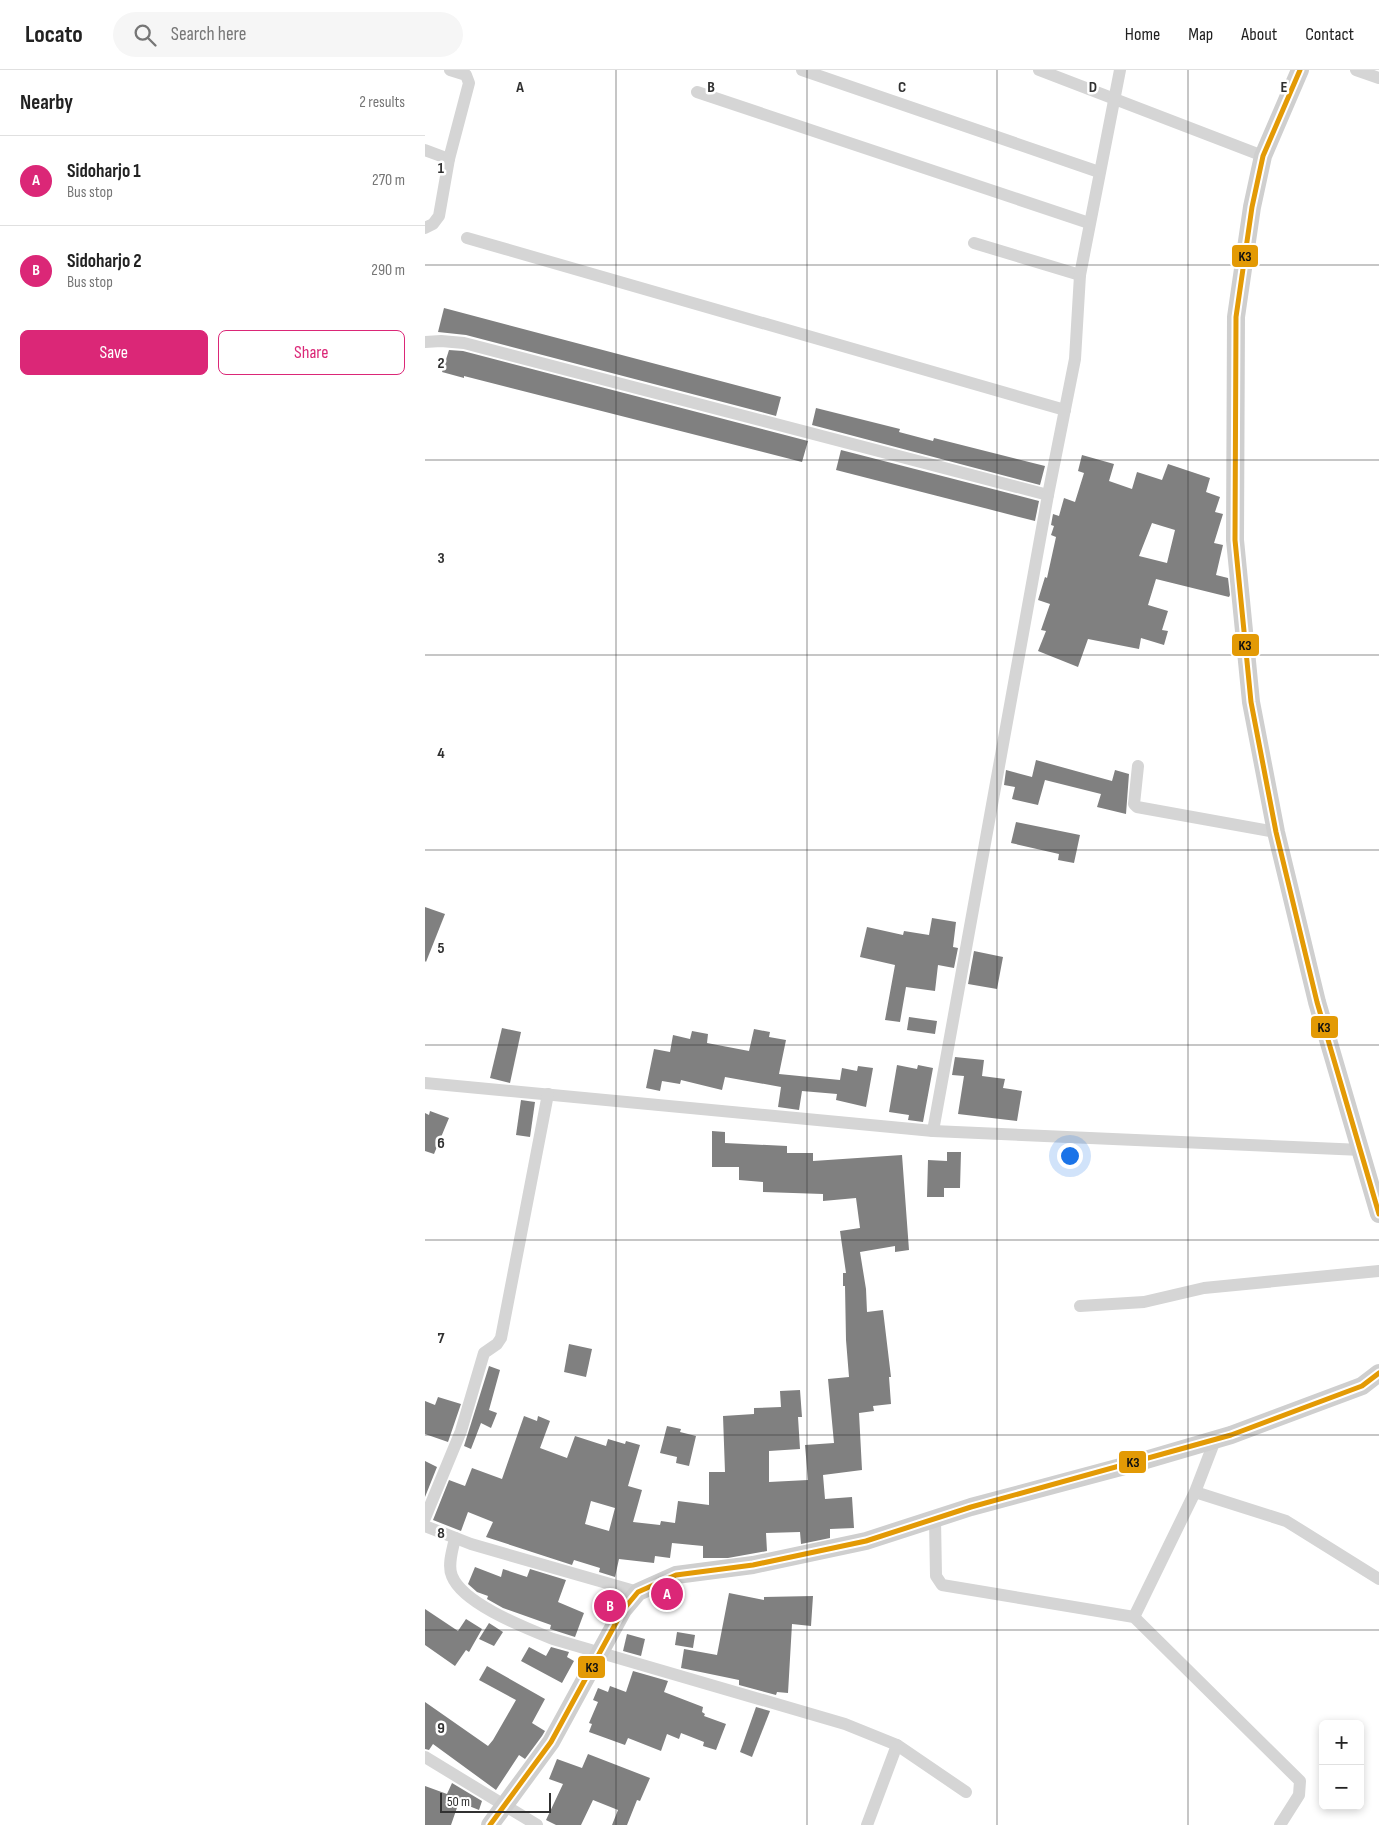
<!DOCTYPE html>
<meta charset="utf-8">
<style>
body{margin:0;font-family:"Sofia Sans Condensed",sans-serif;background:#f6f6f6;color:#222}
.controls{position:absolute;right:15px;bottom:15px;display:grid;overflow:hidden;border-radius:8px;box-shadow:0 2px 8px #0003}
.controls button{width:45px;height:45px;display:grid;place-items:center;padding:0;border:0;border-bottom:1px solid #e0e0e0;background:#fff;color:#222;font:25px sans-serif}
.scale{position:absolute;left:15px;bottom:12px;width:111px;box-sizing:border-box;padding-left:5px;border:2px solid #313131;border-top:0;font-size:14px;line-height:18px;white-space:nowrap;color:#313131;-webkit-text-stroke:4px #fff;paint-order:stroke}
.you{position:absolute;left:644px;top:1085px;width:18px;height:18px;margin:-12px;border:4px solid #fff;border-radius:50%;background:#1a73e8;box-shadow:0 0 0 8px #1a73e833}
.badge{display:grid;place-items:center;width:32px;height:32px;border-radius:50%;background:#db2777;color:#fff;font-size:16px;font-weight:700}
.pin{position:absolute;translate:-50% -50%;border:2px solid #fff;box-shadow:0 1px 5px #0006}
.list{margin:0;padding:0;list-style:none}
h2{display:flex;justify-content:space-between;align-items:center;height:65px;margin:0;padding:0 20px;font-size:21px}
h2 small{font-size:16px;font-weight:400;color:#767676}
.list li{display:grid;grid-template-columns:32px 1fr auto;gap:15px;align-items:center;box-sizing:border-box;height:90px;padding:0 20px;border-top:1px solid #e0e0e0}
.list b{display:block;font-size:19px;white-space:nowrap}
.list p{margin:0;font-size:16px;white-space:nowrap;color:#767676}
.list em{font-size:16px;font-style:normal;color:#767676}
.actions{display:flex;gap:10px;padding:15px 20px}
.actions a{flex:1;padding:11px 0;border:1px solid #db2777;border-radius:8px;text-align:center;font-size:18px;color:#db2777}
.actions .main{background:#db2777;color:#fff}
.icon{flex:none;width:28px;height:28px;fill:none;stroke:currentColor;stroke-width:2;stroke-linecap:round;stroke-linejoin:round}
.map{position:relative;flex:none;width:954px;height:1755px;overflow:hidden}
header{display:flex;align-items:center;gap:30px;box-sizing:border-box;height:70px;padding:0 25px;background:#fff;border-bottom:1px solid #e0e0e0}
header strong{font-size:24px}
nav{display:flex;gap:28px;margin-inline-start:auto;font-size:18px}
.search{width:350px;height:45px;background:#f6f6f6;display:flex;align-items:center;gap:12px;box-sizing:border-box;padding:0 18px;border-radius:28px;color:#767676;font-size:19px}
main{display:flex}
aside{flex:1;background:#fff}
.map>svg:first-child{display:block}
.building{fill:#808080;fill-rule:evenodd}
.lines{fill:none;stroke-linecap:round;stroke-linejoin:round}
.street{stroke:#d5d5d5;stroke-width:12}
.secondary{stroke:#cfcfcf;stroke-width:18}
.bus-1-casing{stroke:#fff;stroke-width:9}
.bus-1{stroke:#e39a05;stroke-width:5}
.grid{fill:none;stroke:#313131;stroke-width:1;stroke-opacity:0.55}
.grid-label{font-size:16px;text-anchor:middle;font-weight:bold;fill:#313131;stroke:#fff;stroke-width:5;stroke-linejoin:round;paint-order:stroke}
.line-badge{stroke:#fff;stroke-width:2}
.pale-badge-label{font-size:14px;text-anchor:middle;font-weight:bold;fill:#111}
</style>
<header>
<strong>Locato</strong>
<div class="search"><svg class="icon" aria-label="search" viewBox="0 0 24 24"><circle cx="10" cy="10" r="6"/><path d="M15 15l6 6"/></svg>Search here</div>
<nav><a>Home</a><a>Map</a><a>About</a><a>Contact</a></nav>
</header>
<main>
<aside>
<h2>Nearby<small>2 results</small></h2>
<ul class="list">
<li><span class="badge">A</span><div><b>Sidoharjo 1</b><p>Bus stop</p></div><em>270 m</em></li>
<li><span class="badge">B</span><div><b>Sidoharjo 2</b><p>Bus stop</p></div><em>290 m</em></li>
</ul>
<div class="actions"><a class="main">Save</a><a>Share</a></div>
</aside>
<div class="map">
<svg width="954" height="1755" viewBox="0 0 954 1755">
<rect width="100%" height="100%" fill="#fff"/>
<g class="building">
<polygon points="19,238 356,327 351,346 41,265 13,262"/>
<polygon points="24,280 38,281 383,371 377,392 39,306 39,308 17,302"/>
<polygon points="391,338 475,359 474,362 508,371 509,368 620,396 615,415 387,355"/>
<polygon points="416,380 614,431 610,451 411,400"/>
<path d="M657 385 689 394 684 411 707 419 712 402 737 410 743 394 785 408 781 422 795 427 790 442 798 444 789 473 798 475 791 505 803 508 805 525 804 527 731 509 723 535 743 541 737 560 743 561 739 575 716 568 714 579 663 569 653 597 613 581 621 561 616 560 625 534 613 530 620 507 622 508 631 467 626 465 629 456 626 455 628 444 634 446 639 428 650 432 659 403 653 401ZM727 453 750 460 742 493 714 486Z"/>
<polygon points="611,690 687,711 690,700 704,704 701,744 672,737 676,724 620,710 613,735 587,729 590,717 579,715 581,700 607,707"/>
<polygon points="591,752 655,765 649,793 633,790 634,784 586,773"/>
<polygon points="0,837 20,844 1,892 0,891"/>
<polygon points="507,848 531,852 528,877 533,878 529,898 513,895 510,921 481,917 475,952 460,950 470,895 435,887 442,857 478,865 479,861 504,865"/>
<polygon points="549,881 578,887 572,919 543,914"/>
<polygon points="484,947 512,951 510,964 482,960"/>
<polygon points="77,958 96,962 85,1013 65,1008"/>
<polygon points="329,959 345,962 344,967 361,970 354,1004 415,1010 417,998 432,1001 433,996 448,998 441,1037 411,1030 412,1024 377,1021 374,1040 353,1037 356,1017 300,1007 297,1020 256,1010 255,1014 237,1011 235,1021 221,1018 229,979 245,982 248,965 265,969 267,961 283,964 282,973 324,981"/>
<polygon points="530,987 559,990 557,1006 580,1009 578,1018 597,1021 592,1051 533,1044 539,1006 527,1005"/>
<polygon points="472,995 492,999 493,995 508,998 498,1052 483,1050 484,1045 464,1042"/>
<polygon points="96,1030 110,1032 105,1067 91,1065"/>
<polygon points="5,1041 24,1048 9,1084 0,1081 0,1043 4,1045"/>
<path d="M287 1061 300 1062V1073L362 1076V1083H388V1091L477 1085 484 1180 470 1182V1176L435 1182 441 1219 442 1242 458 1240 466 1307H464L466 1334 448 1336 449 1341 434 1343 437 1400 398 1405 400 1429 427 1427 429 1458 405 1459V1468L376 1474 375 1462 341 1463 342 1481 303 1488H278V1476L247 1473 245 1488 230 1486 229 1493 194 1489 190 1507 174 1502 175 1498 149 1490 147 1495 61 1467 68 1452 43 1442 36 1461 8 1450 24 1410 40 1416 47 1398 77 1409 99 1346 112 1351 113 1346 125 1351 115 1378 142 1388 150 1366 181 1376 183 1369 200 1374 201 1371 215 1375 203 1416 217 1420 208 1452 235 1455 236 1451 250 1453 253 1431 284 1435V1402H300L298 1346 329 1344V1338L356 1337 355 1321 375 1320 377 1347H373L375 1379 344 1381V1412L383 1410 380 1375 409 1373 403 1309 424 1307 421 1270 420 1216H418V1203H421L415 1161 435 1158 431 1128 398 1131V1124L338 1122V1112L314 1110V1097H287ZM166 1431 190 1438 184 1461 160 1454Z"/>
<polygon points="522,1082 536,1082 535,1118 519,1118 519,1127 502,1127 503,1090 522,1091"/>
<polygon points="144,1274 167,1279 161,1307 139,1302"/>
<polygon points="64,1296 75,1300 64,1340 72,1343 66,1358 56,1353 46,1379 39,1376"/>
<polygon points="13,1327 36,1334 23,1372 0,1364 0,1331 10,1335"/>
<polygon points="242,1356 256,1359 255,1362 271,1366 264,1396 251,1393 252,1387 235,1383"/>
<polygon points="0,1391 12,1397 0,1427"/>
<polygon points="50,1497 76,1507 78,1499 102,1507 105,1499 141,1510 133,1532 159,1543 150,1567 125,1559 126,1555 78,1538 62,1529 63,1526 52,1522 43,1514"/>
<polygon points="304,1523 339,1530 339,1527 388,1526 386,1556 367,1554 363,1623 352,1622 351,1625 314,1615 314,1610 256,1598 259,1579 292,1585"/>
<polygon points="0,1539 33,1561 41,1549 57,1559 44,1582 41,1580 30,1596 0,1575"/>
<polygon points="64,1553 78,1562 69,1576 54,1569"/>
<polygon points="252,1562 270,1565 268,1578 250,1575"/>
<polygon points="202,1564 220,1569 216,1586 198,1581"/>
<polygon points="104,1577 121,1586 126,1577 144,1582 142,1587 149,1591 137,1613 96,1591"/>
<polygon points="62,1596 120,1629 107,1653 120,1661 117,1666 100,1689 94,1685 71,1720 8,1674 4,1680 0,1679 0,1632 63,1676 68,1670 91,1630 54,1610"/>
<polygon points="208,1601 243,1611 239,1622 278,1637 277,1642 280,1644 279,1646 301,1654 291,1680 278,1676 279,1672 256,1663 254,1669 242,1664 236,1681 203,1668 200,1675 164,1662 167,1654 164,1653 173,1632 168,1630 173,1618 183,1622 185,1616 201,1622"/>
<polygon points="331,1637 345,1641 327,1687 315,1682"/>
<polygon points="163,1684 225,1708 215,1731 212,1730 202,1755 187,1755 193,1740 168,1730 156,1755 131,1755 121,1750 138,1714 124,1709 132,1689 157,1698"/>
<polygon points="27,1713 57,1731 54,1740 34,1732 26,1755 0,1755 0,1716 22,1724"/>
</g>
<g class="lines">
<g class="street">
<polyline points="377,0 674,102"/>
<polyline points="614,0 838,86"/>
<polyline points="931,0 954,8"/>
<polyline points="272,22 664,153"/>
<polyline points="0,80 24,89"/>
<polyline points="0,158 8,154 14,146 24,89 44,13 41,5 25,0"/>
<polyline points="42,168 640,340"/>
<polyline points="549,173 655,205"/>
<polyline points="0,272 16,271 39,273 623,425"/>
<polyline points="713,696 709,734 712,737 851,762"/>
<polyline points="0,1013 508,1061 937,1080"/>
<polyline points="508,1061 623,425 650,289 655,205 695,0"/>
<polyline points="655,1236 719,1232 779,1218 954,1201"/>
<polyline points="770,1422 861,1451 954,1509"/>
<polyline points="0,1448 36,1361 59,1283 72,1274 76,1268 123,1024"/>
<polyline points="510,1449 511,1506 517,1515 709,1547 875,1711 874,1725 855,1755"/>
<polyline points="0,1456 46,1474 213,1522"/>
<path d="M30 1468C28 1479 22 1495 27 1506 38 1534 101 1558 128 1569L420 1654 472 1675 541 1722"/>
<polyline points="709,1547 770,1422 790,1370"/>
<polyline points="0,1687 112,1755"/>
<polyline points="442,1755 472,1675"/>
</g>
<g class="secondary">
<polyline points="875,0 838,86 827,137 811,247 810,470 826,632 851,762 892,932 954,1144"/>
<polyline points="65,1755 126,1672 198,1540 213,1522 251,1505 328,1495 441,1471 546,1437 707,1394 806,1365 937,1316 954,1303"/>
</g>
<g class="bus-1-casing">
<g id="bus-1">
<polyline points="875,0 838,86 827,137 811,247 810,470 826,632 851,762 892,932 954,1144"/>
<polyline points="65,1755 126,1672 198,1540 213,1522 251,1505 328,1495 441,1471 546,1437 806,1365 937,1316 954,1303"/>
</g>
</g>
<use href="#bus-1" class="bus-1"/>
</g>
<path class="grid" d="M191 0V1755M382 0V1755M572 0V1755M763 0V1755M0 195H954M0 390H954M0 585H954M0 780H954M0 975H954M0 1170H954M0 1365H954M0 1560H954"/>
<g class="grid-label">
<text x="95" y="22">A</text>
<text x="286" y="22">B</text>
<text x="477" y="22">C</text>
<text x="668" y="22">D</text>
<text x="859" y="22">E</text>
<text x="16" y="103">1</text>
<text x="16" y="298">2</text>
<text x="16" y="493">3</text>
<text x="16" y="688">4</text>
<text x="16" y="883">5</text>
<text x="16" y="1078">6</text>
<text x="16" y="1273">7</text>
<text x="16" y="1468">8</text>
<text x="16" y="1663">9</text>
</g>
<g class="line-badge">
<rect x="806" y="174" width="28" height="24" rx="5" fill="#e39a05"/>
<rect x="806" y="563" width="29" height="24" rx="5" fill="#e39a05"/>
<rect x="885" y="945" width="29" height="24" rx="5" fill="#e39a05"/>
<rect x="693" y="1380" width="29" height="24" rx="5" fill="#e39a05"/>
<rect x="152" y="1585" width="29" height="24" rx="5" fill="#e39a05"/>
</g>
<g class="pale-badge-label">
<text x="820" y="191">K3</text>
<text x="820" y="580">K3</text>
<text x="899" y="962">K3</text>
<text x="708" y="1397">K3</text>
<text x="167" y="1602">K3</text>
</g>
</svg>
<div class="controls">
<button>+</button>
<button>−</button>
</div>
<div class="scale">50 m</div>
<div class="you"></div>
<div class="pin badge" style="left:242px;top:1524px">A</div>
<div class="pin badge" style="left:185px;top:1536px">B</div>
</div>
</main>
